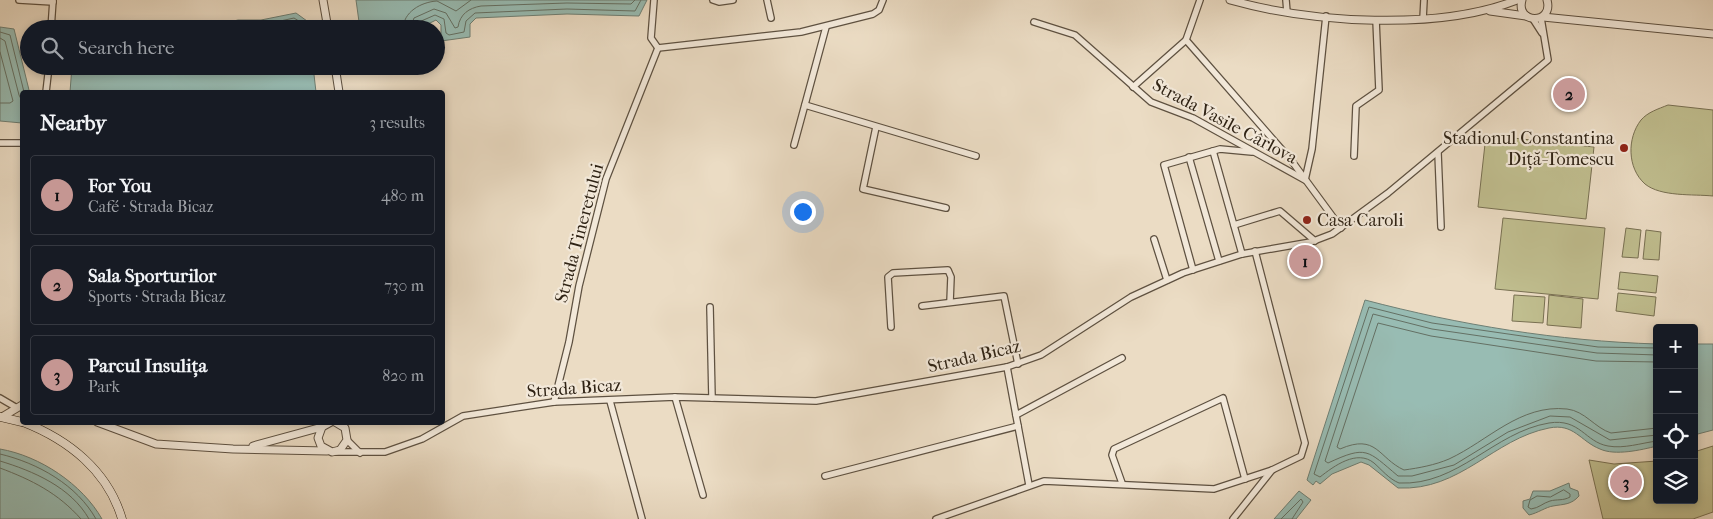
<!DOCTYPE html>
<meta charset="utf-8">
<style>
body{margin:0;font-family:"IM FELL French Canon",serif;background:#20242c;color:#f1f3f6}
.controls{position:absolute;right:15px;bottom:15px;display:grid;overflow:hidden;border-radius:5px;box-shadow:0 2px 8px #0003}
.controls button{width:45px;height:45px;display:grid;place-items:center;padding:0;border:0;border-bottom:1px solid #363941;background:#171b24;color:#f1f3f6;font:25px sans-serif}
.you{position:absolute;left:802px;top:211px;width:18px;height:18px;margin:-12px;border:4px solid #fff;border-radius:50%;background:#1a73e8;box-shadow:0 0 0 8px #1a73e833}
.badge{display:grid;place-items:center;width:32px;height:32px;border-radius:50%;background:#c59692;color:#111;font-size:16px;font-weight:700}
.pin{position:absolute;translate:-50% -50%;border:2px solid #fff;box-shadow:0 1px 5px #0006}
.list{margin:0;padding:0;list-style:none}
h2{display:flex;justify-content:space-between;align-items:center;height:65px;margin:0;padding:0 20px;font-size:21px}
h2 small{font-size:16px;font-weight:400;color:#9ea1a6}
.list li{display:grid;grid-template-columns:32px 1fr auto;gap:15px;align-items:center;box-sizing:border-box;height:80px;margin:0 10px 10px;padding:0 10px;border:1px solid #363941;border-radius:5px}
.list b{display:block;font-size:19px;white-space:nowrap}
.list p{margin:0;font-size:16px;white-space:nowrap;color:#9ea1a6}
.list em{font-size:16px;font-style:normal;color:#9ea1a6}
.icon{flex:none;width:28px;height:28px;fill:none;stroke:currentColor;stroke-width:2;stroke-linecap:round;stroke-linejoin:round}
.map{position:relative;flex:none;width:1713px;height:519px;overflow:hidden}
.search{position:absolute;background:#171b24;box-shadow:0 2px 8px #0003;left:20px;top:20px;width:425px;height:55px;display:flex;align-items:center;gap:12px;box-sizing:border-box;padding:0 18px;border-radius:28px;color:#9ea1a6;font-size:19px}
.panel{position:absolute;background:#171b24;box-shadow:0 2px 8px #0003;left:20px;top:90px;width:425px;height:335px;border-radius:5px}
.map>svg:first-child{display:block}
.green{fill:#c0be8f;stroke:#787052}
.water{fill:#98bcb3;stroke:#6e7f74}
.lines{fill:none;stroke-linecap:round;stroke-linejoin:round}
.shore{stroke:#647064;stroke-width:1}
.minor-casing{stroke:#5e5141;stroke-width:8}
.tertiary-casing{stroke:#5e5141;stroke-width:9}
.secondary-casing{stroke:#2f2315;stroke-width:9}
.minor{stroke:#f2e8d9;stroke-width:5.5}
.tertiary{stroke:#f2e8d9;stroke-width:7}
.secondary{stroke:#f2e8d9;stroke-width:8}
.poi-dot{fill:#8f2418;stroke:#f2e8d9;stroke-width:2}
.labels{text-anchor:middle;stroke-width:4.5;stroke-linejoin:round;paint-order:stroke}
.street-label{font-size:18px;fill:#2f2315;stroke:#f2e8d9}
.poi-label{font-size:18px;fill:#2f2315;stroke:#f2e8d9;text-anchor:end}
</style>
<div class="map">
<svg width="1713" height="519" viewBox="0 0 1713 519">
<rect width="100%" height="100%" fill="#ebdcc4"/>
<filter id="stains"><feTurbulence type="fractalNoise" baseFrequency=".004" numOctaves="4"/><feColorMatrix values="0 0 0 0 .2 0 0 0 0 .09 0 0 0 0 .02 0 0 0 .5 -.17"/></filter>
<radialGradient id="worn" r=".72"><stop offset=".6" stop-color="#630" stop-opacity="0"/><stop offset="1" stop-color="#630" stop-opacity=".3"/></radialGradient>
<g class="green">
<path d="M1668 105 1713 110V196C1693 194 1661 197 1645 184 1627 168 1627 138 1641 120 1648 112 1658 109 1668 105Z"/>
<polygon points="1486,135 1594,147 1586,219 1478,207"/>
<polygon points="1503,218 1605,228 1598,299 1495,289"/>
<polygon points="1626,228 1641,230 1638,258 1622,257"/>
<polygon points="1646,230 1661,232 1659,260 1643,259"/>
<polygon points="1620,272 1658,276 1656,293 1618,289"/>
<polygon points="1618,293 1656,297 1654,316 1616,311"/>
<polygon points="1514,295 1545,297 1543,323 1512,321"/>
<polygon points="1549,295 1583,299 1581,328 1547,325"/>
<polygon points="1713,446 1713,512 1693,519 1603,519 1589,460 1614,464 1657,461 1657,500 1694,500 1694,452"/>
</g>
<g class="water">
<polygon points="356,0 647,0 639,16 567,14 476,18 470,24 470,37 441,41 441,25 436,20 418,29 360,29"/>
<polygon points="296,13 307,21 308,29 166,29 211,26 238,20 261,20"/>
<polygon points="0,27 14,29 29,90 29,92 22,92 22,123 0,121"/>
<polygon points="72,66 313,66 316,92 70,92"/>
<path d="M1365 300C1460 325 1558 341 1657 344V446C1641 450 1615 456 1600 449 1580 441 1574 423 1549 428 1493 439 1461 491 1398 488L1369 465 1361 462 1332 474 1320 484 1316 481 1313 485 1307 480Z"/>
<polygon points="1694,344 1713,344 1713,430 1694,435"/>
<path d="M0 449C40 456 82 484 102 519H0Z"/>
<path d="M1569 483 1570 488 1578 491 1579 496C1571 505 1564 504 1553 506 1546 507 1538 513 1529 515L1523 508V501L1530 499 1533 491H1550Z"/>
<polygon points="1299,491 1311,500 1296,519 1274,519"/>
</g>
<g class="lines">
<g class="shore">
<polyline points="221,29 238,25 262,25 294,18 302,23 303,29"/>
<path d="M403 29C403 12 421 2 437 1L456 11 471 0"/>
<path d="M410 29 414 18 434 9 446 13 455 28 458 27C460 14 469 8 481 6L567 3 631 4 635 0"/>
<polyline points="416,29 419,22 435,15 444,19 446,33 449,35 464,32 466,21 475,13 567,9 635,11 641,0"/>
<polyline points="0,32 10,35 24,92"/>
<polyline points="0,38 5,41 19,95 22,101"/>
<polyline points="0,52 13,101 10,103 0,103"/>
<path d="M1657 348 1598 347 1432 323 1369 307 1314 474 1320 477C1334 466 1357 449 1374 463 1382 470 1389 479 1399 483 1458 486 1494 432 1549 423 1580 418 1585 442 1608 446 1624 449 1641 443 1657 441"/>
<path d="M1657 355 1597 353 1432 329 1373 314 1325 461 1328 463C1367 445 1367 450 1398 476H1412L1454 465 1508 432 1550 416 1570 417 1610 440 1657 435"/>
<path d="M1657 362 1596 361 1431 336 1378 323 1337 447 1340 449C1377 433 1378 458 1404 470 1419 468 1435 465 1449 459 1488 441 1520 404 1567 409 1585 411 1595 428 1611 433L1657 428"/>
<path d="M0 454C38 463 77 485 96 519"/>
<path d="M0 461C33 471 71 487 89 519"/>
<path d="M0 468C32 480 58 493 81 519"/>
<path d="M1564 490 1570 494V497C1563 501 1557 499 1550 501 1543 503 1539 508 1531 509L1528 507 1530 500 1537 496 1550 497Z"/>
<polyline points="1281,519 1301,499 1303,502 1292,519"/>
</g>
<g class="minor-casing">
<g id="minor">
<polyline points="19,0 53,2"/>
<polyline points="654,0 651,38 658,48 801,32 873,14 879,10 883,0"/>
<polyline points="713,0 719,2 733,0"/>
<polyline points="767,0 771,18"/>
<polyline points="1286,0 1287,12"/>
<polyline points="1423,19 1424,0"/>
<polyline points="1533,19 1542,33"/>
<polyline points="1034,22 1075,35 1151,102 1193,118 1305,180 1312,149 1326,16"/>
<polyline points="51,29 53,0"/>
<polyline points="1186,40 1291,160 1341,228"/>
<polyline points="1133,87 1186,40 1200,0"/>
<polyline points="46,92 49,66"/>
<polyline points="805,105 976,156"/>
<polyline points="876,127 863,189 946,208"/>
<polyline points="0,143 22,143"/>
<polyline points="794,145 826,27"/>
<polyline points="1213,151 1242,254"/>
<polyline points="1438,153 1441,227"/>
<polyline points="1354,156 1356,106 1379,90 1376,20"/>
<polyline points="1189,157 1219,261"/>
<polyline points="1234,225 1280,211 1315,241"/>
<polyline points="1154,239 1167,280"/>
<polyline points="1193,270 1164,165 1220,149 1252,152"/>
<polyline points="922,306 1004,296 1018,364"/>
<polyline points="710,307 712,398"/>
<polyline points="891,327 888,277 893,273 948,270 951,277 950,302"/>
<polyline points="1007,367 1029,485"/>
<polyline points="675,397 703,495"/>
<polyline points="0,398 17,408"/>
<polyline points="610,401 642,519"/>
<polyline points="554,402 569,342 579,286 606,179 658,48"/>
<polyline points="1016,415 1122,358"/>
<polyline points="347,440 360,453"/>
<polyline points="336,452 385,452 422,439 463,416 554,402 675,397 816,401 1007,367 1041,355 1131,297 1183,273 1242,254 1311,242 1332,234 1388,193 1548,60 1541,18"/>
<polyline points="825,476 1018,426"/>
<polyline points="1122,483 1112,455 1114,449 1223,398 1245,479"/>
<polyline points="936,519 1044,481 1214,489 1272,470"/>
<polyline points="1233,519 1272,470 1301,456 1305,443 1255,251"/>
</g>
</g>
<g class="tertiary-casing">
<g id="tertiary">
<polyline points="323,0 328,29"/>
<path d="M1230 0C1312 23 1438 31 1517 0"/>
<path d="M1522 0C1515 24 1554 25 1547 0"/>
<polyline points="1490,11 1526,16"/>
<polyline points="1543,17 1713,34"/>
<polyline points="335,66 339,92"/>
<polyline points="2,417 22,405"/>
<polyline points="97,422 156,444 233,449 327,451"/>
<polyline points="331,422 322,427 318,438 321,446 332,452 340,450 347,440 345,428 335,422"/>
<polyline points="253,446 322,427"/>
</g>
</g>
<g class="secondary-casing">
<g id="secondary">
<polyline points="0,417 22,422"/>
<path d="M23 422C69 440 108 471 122 519"/>
</g>
</g>
<use href="#minor" class="minor"/>
<use href="#tertiary" class="tertiary"/>
<use href="#secondary" class="secondary"/>
</g>
<g class="poi-dot">
<circle cx="1624" cy="148" r="5"/>
<circle cx="1307" cy="220" r="5"/>
</g>
<g class="labels">
<g class="street-label">
<text transform="translate(1225 121) rotate(28)" y="6">Strada Vasile Cârlova</text>
<text transform="translate(579 233) rotate(-75)" y="6">Strada Tineretului</text>
<text transform="translate(974 356) rotate(-13)" y="6">Strada Bicaz</text>
<text transform="translate(574 388) rotate(-4)" y="6">Strada Bicaz</text>
</g>
<g class="poi-label">
<text x="1614" y="144">Stadionul Constantina<tspan x="1614" dy="21">Diță-Tomescu</tspan></text>
<text x="1317" y="226" text-anchor="start">Casa Caroli</text>
</g>
</g>
<rect width="100%" height="100%" filter="url(#stains)"/>
<rect width="100%" height="100%" fill="url(#worn)"/>
</svg>
<div class="controls">
<button>+</button>
<button>−</button>
<button><svg class="icon" aria-label="locate" viewBox="0 0 24 24"><circle cx="12" cy="12" r="6"/><path d="M12 2v4M12 18v4M2 12h4M18 12h4"/></svg></button>
<button><svg class="icon" aria-label="layers" viewBox="0 0 24 24"><path d="M12 4l9 5-9 5-9-5zM3 14l9 5 9-5"/></svg></button>
</div>
<div class="you"></div>
<div class="pin badge" style="left:1305px;top:261px">1</div>
<div class="pin badge" style="left:1569px;top:94px">2</div>
<div class="pin badge" style="left:1626px;top:482px">3</div>
<div class="search"><svg class="icon" aria-label="search" viewBox="0 0 24 24"><circle cx="10" cy="10" r="6"/><path d="M15 15l6 6"/></svg>Search here</div>
<section class="panel">
<h2>Nearby<small>3 results</small></h2>
<ul class="list">
<li><span class="badge">1</span><div><b>For You</b><p>Café · Strada Bicaz</p></div><em>480 m</em></li>
<li><span class="badge">2</span><div><b>Sala Sporturilor</b><p>Sports · Strada Bicaz</p></div><em>730 m</em></li>
<li><span class="badge">3</span><div><b>Parcul Insulița</b><p>Park</p></div><em>820 m</em></li>
</ul>
</section>
</div>
